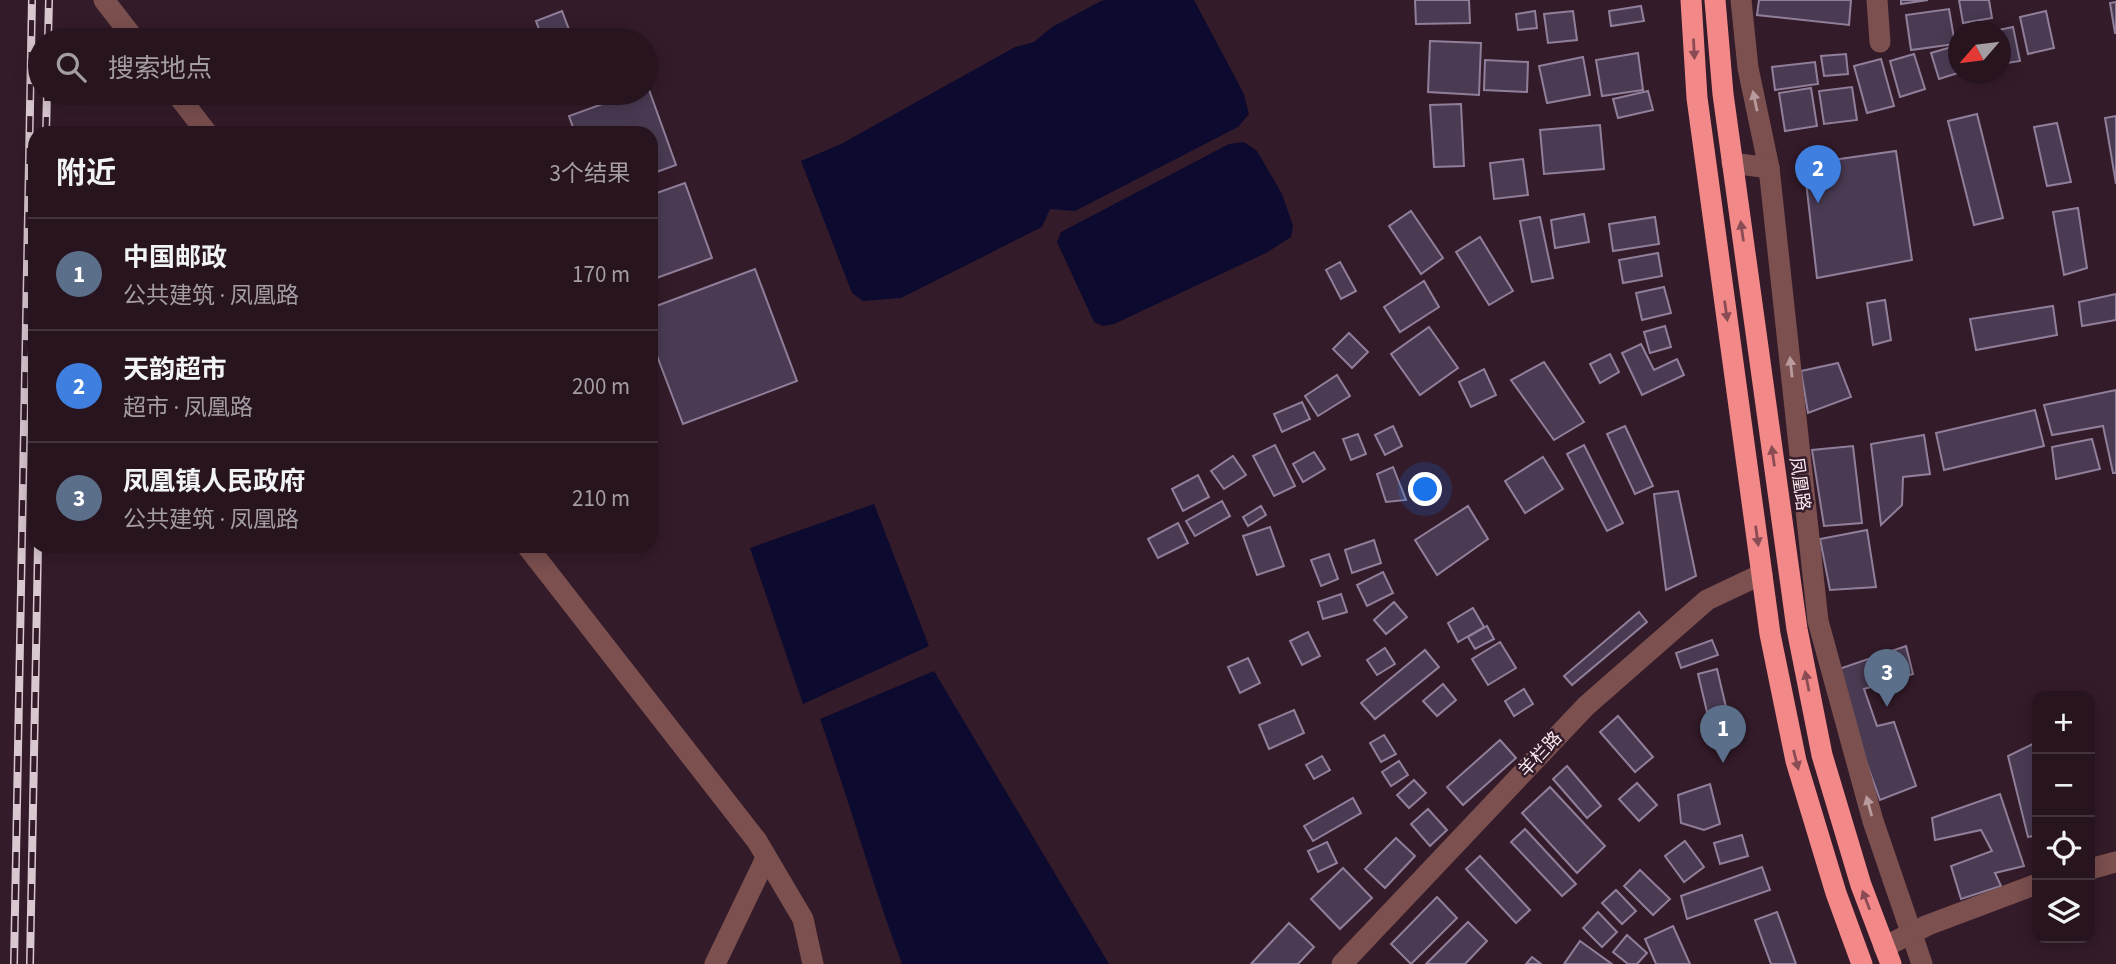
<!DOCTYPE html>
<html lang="zh">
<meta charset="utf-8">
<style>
body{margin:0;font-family:"Source Sans 3","Noto Sans SC",sans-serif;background:#33212c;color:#f1f3f6}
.controls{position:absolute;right:21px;bottom:21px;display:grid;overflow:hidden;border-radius:14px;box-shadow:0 4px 18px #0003}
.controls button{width:63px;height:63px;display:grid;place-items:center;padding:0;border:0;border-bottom:2px solid #43333d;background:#27141f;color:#f1f3f6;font:35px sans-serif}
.compass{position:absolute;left:1948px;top:21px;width:63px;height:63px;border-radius:50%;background:#27141f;box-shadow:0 4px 18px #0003;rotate:242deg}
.you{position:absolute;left:1426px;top:490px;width:24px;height:24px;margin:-18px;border:5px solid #fff;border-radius:50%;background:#1a73e8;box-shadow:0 0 0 10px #1a73e833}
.badge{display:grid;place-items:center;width:46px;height:46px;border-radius:50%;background:#5eceb7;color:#fff;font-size:23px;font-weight:700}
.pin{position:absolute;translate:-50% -58px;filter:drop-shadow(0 2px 4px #0008)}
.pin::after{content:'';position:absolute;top:37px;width:24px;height:21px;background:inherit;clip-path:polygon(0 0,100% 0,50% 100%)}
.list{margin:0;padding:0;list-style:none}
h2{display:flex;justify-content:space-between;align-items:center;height:91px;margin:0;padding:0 28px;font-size:30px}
h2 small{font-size:23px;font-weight:400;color:#a49ea4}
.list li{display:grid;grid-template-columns:46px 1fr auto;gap:21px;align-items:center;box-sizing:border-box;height:112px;padding:0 28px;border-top:2px solid #43333d}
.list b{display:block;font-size:26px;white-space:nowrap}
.list p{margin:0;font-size:23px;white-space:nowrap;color:#a49ea4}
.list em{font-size:23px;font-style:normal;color:#a49ea4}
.icon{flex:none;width:38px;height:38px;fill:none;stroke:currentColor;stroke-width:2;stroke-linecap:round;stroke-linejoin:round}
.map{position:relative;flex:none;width:2116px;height:964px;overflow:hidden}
.search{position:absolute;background:#27141f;box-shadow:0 4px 18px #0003;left:28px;top:28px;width:630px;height:77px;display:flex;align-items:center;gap:18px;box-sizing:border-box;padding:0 24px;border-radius:38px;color:#a49ea4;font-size:26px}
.panel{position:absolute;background:#27141f;box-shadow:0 4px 18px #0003;left:28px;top:126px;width:630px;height:427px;border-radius:21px}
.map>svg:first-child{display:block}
.water{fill:#0c0a2f}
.building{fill:#4a3b53;stroke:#907f9a;stroke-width:2}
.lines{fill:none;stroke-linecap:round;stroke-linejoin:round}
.minor{stroke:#7b504f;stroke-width:21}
.highway{stroke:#f38889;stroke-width:21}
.rail-casing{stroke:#dac8d1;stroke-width:8}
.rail{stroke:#341b29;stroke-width:5;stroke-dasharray:16;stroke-linecap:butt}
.oneway{fill:#8a4c54}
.oneway2{fill:#b99b9e}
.labels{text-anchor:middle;stroke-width:5;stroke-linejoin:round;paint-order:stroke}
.street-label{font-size:18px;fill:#f7e6ee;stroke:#341b29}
</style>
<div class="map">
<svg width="2116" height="964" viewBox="0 0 2116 964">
<rect width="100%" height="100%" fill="#341b29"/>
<g class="water">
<polygon points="1107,0 1194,0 1244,94 1249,114 1238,127 1075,211 1050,209 1042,227 901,298 863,301 852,293 801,161 841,144 1015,47 1034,42 1052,27 1101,1"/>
<polygon points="1244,142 1257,151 1282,194 1293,226 1291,237 1266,253 1114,324 1103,326 1094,322 1057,242 1061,232 1229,144"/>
<polygon points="874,504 929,646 803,704 750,548"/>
<path d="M934 671 1109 964H902C872 883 849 800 820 719Z"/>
</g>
<g class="building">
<polygon points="1415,0 1469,0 1470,23 1416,24"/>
<polygon points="1759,0 1851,0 1849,25 1757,15"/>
<polygon points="1901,0 1928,0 1901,4"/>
<polygon points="1959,0 1989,0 1992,18 1963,23"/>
<polygon points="2116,2 2116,33 2115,33 2110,3"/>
<polygon points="1641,6 1644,21 1611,26 1609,11"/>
<polygon points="1949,9 1955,44 1911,50 1906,15"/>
<polygon points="562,11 573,40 543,40 536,21"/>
<polygon points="1535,11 1537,28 1518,30 1516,14"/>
<polygon points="1573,11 1577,40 1548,43 1544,14"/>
<polygon points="2046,11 2054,48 2028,54 2020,17"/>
<polygon points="2013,27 2020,61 2000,64 2000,32 1989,32"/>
<polygon points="1430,41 1481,43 1479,95 1428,92"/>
<polygon points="1958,45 1958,73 1939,79 1931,53"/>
<polygon points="1638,53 1643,90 1602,96 1596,60"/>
<polygon points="1846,54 1848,74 1824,76 1821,56"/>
<polygon points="1914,54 1925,89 1900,97 1890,61"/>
<polygon points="1583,57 1590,95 1547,103 1539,66"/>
<polygon points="1881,59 1894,106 1867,113 1854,66"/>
<polygon points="1485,60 1528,62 1527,92 1484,90"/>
<polygon points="1815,62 1818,84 1775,90 1772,67"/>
<polygon points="648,87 676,165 651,174 651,133 575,133 569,116 633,93 646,93 646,88"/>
<polygon points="1852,87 1857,120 1824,124 1819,91"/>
<polygon points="1811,88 1817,126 1785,131 1779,93"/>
<polygon points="1648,91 1653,110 1618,118 1613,99"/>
<polygon points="1461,104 1464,166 1434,167 1430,105"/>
<polygon points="1977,114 2003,218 1974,225 1948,121"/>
<polygon points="2116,116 2116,184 2105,118"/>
<polygon points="2057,123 2071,182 2047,186 2034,127"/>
<polygon points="1600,125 1604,169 1544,174 1540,130"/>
<polygon points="1896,151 1912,260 1817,278 1804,164"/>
<polygon points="1523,159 1528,195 1494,199 1490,163"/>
<polygon points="685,183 712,258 651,280 651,195"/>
<polygon points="2078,208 2087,268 2064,275 2053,212"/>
<polygon points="1411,211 1443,258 1421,274 1389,226"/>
<polygon points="1584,214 1589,242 1555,248 1551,220"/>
<polygon points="1540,217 1553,278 1532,282 1520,221"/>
<polygon points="1655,217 1659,244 1613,251 1609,224"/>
<polygon points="1480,237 1513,291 1489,305 1456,252"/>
<polygon points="1658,253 1662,276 1623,283 1619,260"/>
<polygon points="1340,262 1356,291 1341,299 1326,270"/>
<polygon points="755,269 797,381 683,424 651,340 651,308"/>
<polygon points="1424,281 1439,307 1400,332 1384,307"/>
<polygon points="1664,287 1671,313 1642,320 1636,293"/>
<polygon points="2116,294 2116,320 2082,326 2079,302"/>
<polygon points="1885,300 1891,340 1873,345 1867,303"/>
<polygon points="2053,306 2057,335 1976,350 1970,319"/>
<polygon points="1665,326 1671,347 1650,353 1644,332"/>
<polygon points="1429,327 1458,368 1420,395 1391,354"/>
<polygon points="1349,333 1368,352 1352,368 1333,349"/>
<polygon points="1641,344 1654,370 1677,359 1684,375 1642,395 1622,353"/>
<polygon points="1610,354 1619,372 1600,383 1590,364"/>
<polygon points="1544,362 1584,422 1554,440 1511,380"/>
<polygon points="1838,363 1851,397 1808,413 1801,371"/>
<polygon points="1484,369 1496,395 1471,407 1459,382"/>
<polygon points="1337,375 1350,396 1318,416 1305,396"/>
<polygon points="2116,390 2116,473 2113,473 2103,426 2052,435 2044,405"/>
<polygon points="1302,402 1310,419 1282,432 1274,414"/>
<polygon points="2035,410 2044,446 1944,470 1936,433"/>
<polygon points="1393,426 1402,446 1385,455 1375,435"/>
<polygon points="1625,426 1653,486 1635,494 1607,434"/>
<polygon points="1358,434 1366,454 1351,460 1343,439"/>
<polygon points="1924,435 1930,474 1903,477 1902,505 1881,525 1871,444"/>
<polygon points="2092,439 2100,469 2056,479 2052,447"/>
<polygon points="1275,445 1295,486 1274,496 1253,456"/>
<polygon points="1584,445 1623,523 1607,531 1567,454"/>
<polygon points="1853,446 1862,523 1824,526 1812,450"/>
<polygon points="1314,452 1325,469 1303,482 1293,464"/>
<polygon points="1233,456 1246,475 1224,489 1211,471"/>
<polygon points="1543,457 1563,489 1525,513 1505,481"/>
<polygon points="1393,467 1406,500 1386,502 1377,474"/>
<polygon points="1198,475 1209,497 1183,511 1172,489"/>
<polygon points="1678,491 1696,576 1666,590 1654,494"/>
<polygon points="1222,501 1230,516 1195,536 1186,521"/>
<polygon points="1261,506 1266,515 1248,526 1243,517"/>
<polygon points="1468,506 1488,539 1437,575 1415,540"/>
<polygon points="1178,523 1188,543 1158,558 1148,539"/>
<polygon points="1270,527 1284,566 1257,575 1243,536"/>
<polygon points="1867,530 1876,587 1830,590 1820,539"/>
<polygon points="1374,540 1381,563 1352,573 1345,550"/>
<polygon points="1329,554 1338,579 1321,586 1311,560"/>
<polygon points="1383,572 1393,593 1367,606 1357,585"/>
<polygon points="1341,594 1347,612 1323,619 1318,602"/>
<polygon points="1394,602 1407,617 1386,634 1374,620"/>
<polygon points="1473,608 1484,627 1458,642 1448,623"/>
<polygon points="1639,612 1647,622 1572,685 1564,676"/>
<polygon points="1487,626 1494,639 1475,649 1468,637"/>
<polygon points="1308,632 1320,656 1302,665 1290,641"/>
<polygon points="1712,640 1718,655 1681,668 1676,653"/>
<polygon points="1500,642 1516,668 1488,685 1472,659"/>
<polygon points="1906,646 1913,674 1864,689 1877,726 1894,722 1916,786 1880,800 1833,671"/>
<polygon points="1385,648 1395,664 1377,675 1367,660"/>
<polygon points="1425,650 1439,667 1375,719 1361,703"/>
<polygon points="1248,658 1260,683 1240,693 1228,667"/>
<polygon points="1717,669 1726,707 1707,712 1698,674"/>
<polygon points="1443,684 1456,700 1437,716 1423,701"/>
<polygon points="1524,689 1533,704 1514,716 1505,701"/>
<polygon points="1294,710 1304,733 1269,749 1259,725"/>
<polygon points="1618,716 1653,757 1635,772 1600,732"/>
<polygon points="1384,735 1396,754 1381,762 1370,743"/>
<polygon points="1500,740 1516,758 1463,805 1447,787"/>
<polygon points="2037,742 2037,835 2028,837 2008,756"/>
<polygon points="1322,756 1330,770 1314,779 1306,765"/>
<polygon points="1399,761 1408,775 1391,786 1382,772"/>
<polygon points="1567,766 1601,806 1587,818 1553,779"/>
<polygon points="1414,780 1426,793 1409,808 1397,795"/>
<polygon points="1637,783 1657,805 1639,821 1619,799"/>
<polygon points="1710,784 1720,824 1704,830 1681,823 1678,795"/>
<polygon points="1550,787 1605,846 1577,873 1522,813"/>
<polygon points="2000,794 2024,866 1995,873 2001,886 1961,899 1951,866 1992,851 1981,830 1935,840 1932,818"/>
<polygon points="1353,798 1361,813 1313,841 1304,826"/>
<polygon points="1428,809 1447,830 1430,846 1411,824"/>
<polygon points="1525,829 1576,884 1562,896 1511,842"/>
<polygon points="1742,835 1748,856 1720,864 1714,843"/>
<polygon points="1396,838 1415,856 1385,888 1365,869"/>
<polygon points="1685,841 1704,867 1684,882 1665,856"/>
<polygon points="1327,842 1337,863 1318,872 1308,851"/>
<polygon points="1480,856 1530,910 1516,923 1466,869"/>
<polygon points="1762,867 1770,890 1687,919 1681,896"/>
<polygon points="1343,868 1372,898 1340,929 1311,899"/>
<polygon points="1640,870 1670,899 1653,915 1624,886"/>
<polygon points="1616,890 1636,911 1622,924 1602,903"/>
<polygon points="1437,897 1457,918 1411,964 1391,944"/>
<polygon points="1598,912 1617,932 1602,947 1583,928"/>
<polygon points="1777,912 1796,964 1771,964 1755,920"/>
<polygon points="1468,922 1487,941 1465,964 1426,964"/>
<polygon points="1289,923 1314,947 1298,964 1251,964"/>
<polygon points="1673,926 1690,964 1656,964 1645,939"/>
<polygon points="1627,935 1647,953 1637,964 1628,964 1613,952"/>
<polygon points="1580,941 1612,964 1564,964"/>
<polygon points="1532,957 1541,964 1526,964"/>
</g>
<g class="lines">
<g class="minor">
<polyline points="104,0 135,40"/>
<polyline points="1741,0 1748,68 1769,168"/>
<polyline points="1877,0 1880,42"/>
<polyline points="176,93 207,133"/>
<polyline points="1732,163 1769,168 1818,621 1873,821 1922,964"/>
<polyline points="527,546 757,841 803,919 813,964"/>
<polyline points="2090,869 2116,862"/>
<polyline points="1884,947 1928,925 2037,884"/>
<polyline points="715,964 766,858"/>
<polyline points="1342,964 1586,706 1707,600 1762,574"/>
</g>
<g class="highway">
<polyline points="1691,0 1697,98 1770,634 1796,761 1836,893 1862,964"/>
<polyline points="1715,0 1723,94 1797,629 1822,755 1861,885 1891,964"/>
</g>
<g class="rail-casing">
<g id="rail">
<polyline points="48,40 49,0"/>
<polyline points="46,133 47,93"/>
<polyline points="14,964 32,0"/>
<polyline points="30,964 38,546"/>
</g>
</g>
<use href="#rail" class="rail"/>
</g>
<defs><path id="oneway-solid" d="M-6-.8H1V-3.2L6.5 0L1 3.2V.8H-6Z" transform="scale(1.75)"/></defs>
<g class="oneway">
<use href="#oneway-solid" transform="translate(1694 49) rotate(87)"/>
<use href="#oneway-solid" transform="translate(1742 231) rotate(-98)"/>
<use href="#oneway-solid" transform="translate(1726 311) rotate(82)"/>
<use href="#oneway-solid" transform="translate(1773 456) rotate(-98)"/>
<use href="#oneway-solid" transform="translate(1757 536) rotate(82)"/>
<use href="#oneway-solid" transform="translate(1807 681) rotate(-101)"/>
<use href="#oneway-solid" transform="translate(1796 760) rotate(76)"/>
<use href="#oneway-solid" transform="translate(1866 900) rotate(-111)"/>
</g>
<g class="oneway2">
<use href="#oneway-solid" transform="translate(1755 101) rotate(-102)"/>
<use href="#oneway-solid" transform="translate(1791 367) rotate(-96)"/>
<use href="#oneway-solid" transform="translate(1869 806) rotate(-105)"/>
</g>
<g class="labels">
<g class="street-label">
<text transform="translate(1800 484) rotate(82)" y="6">凤凰路</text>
<text transform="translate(1540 754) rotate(-47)" y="6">羊栏路</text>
</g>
</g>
</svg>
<div class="controls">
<button>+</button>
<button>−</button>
<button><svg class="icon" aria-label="locate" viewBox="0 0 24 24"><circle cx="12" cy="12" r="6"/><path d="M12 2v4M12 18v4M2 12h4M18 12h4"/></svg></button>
<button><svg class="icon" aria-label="layers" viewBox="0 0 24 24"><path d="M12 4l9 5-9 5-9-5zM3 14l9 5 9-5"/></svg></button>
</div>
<svg class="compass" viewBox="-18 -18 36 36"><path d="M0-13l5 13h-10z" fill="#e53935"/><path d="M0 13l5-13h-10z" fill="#a49ea4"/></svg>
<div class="you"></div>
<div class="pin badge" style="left:1723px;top:763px;background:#5c6f8a">1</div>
<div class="pin badge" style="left:1818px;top:203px;background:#3f7fe0">2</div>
<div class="pin badge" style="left:1887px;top:707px;background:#5c6f8a">3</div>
<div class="search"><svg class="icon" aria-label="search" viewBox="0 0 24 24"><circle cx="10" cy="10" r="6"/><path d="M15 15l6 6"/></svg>搜索地点</div>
<section class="panel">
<h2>附近<small>3个结果</small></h2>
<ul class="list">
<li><span class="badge" style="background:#5c6f8a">1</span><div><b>中国邮政</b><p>公共建筑 · 凤凰路</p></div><em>170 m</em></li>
<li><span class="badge" style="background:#3f7fe0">2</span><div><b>天韵超市</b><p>超市 · 凤凰路</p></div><em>200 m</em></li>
<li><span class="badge" style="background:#5c6f8a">3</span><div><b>凤凰镇人民政府</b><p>公共建筑 · 凤凰路</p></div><em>210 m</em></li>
</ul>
</section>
</div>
